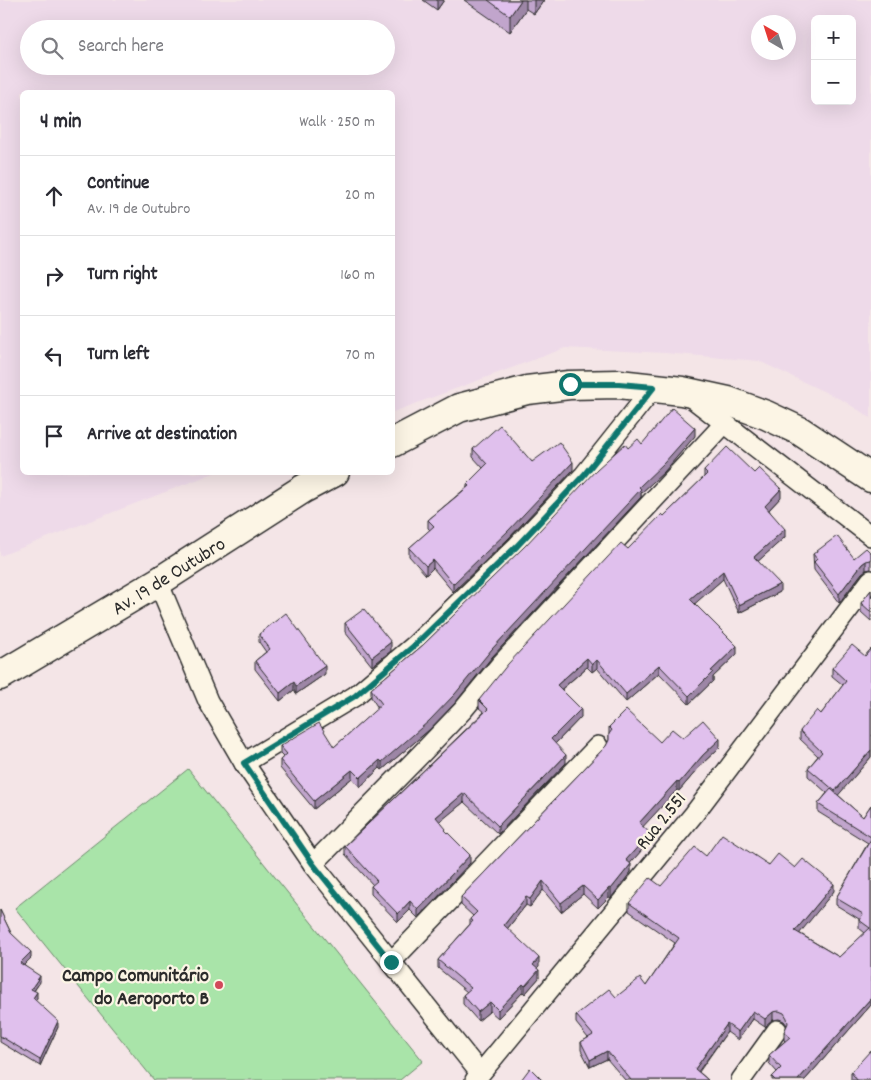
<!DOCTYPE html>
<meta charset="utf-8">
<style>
body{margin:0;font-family:Dekko,sans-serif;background:#f2f2f3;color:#2b2b33}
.controls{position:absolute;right:15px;top:15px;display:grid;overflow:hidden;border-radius:8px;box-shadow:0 5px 20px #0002}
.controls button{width:45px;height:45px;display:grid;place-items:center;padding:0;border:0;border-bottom:1px solid #e1e1e2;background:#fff;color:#2b2b33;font:25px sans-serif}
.compass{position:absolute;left:751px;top:15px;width:45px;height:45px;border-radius:50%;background:#fff;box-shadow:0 5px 20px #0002;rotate:321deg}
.stop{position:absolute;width:15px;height:15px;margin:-11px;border:4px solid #0f766e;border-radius:50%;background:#fff}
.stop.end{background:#0f766e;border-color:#fff;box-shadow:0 1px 5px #0008}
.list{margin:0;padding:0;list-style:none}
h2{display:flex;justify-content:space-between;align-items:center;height:65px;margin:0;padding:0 20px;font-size:21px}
h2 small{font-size:16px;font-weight:400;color:#7c7c81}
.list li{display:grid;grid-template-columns:32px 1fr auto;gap:15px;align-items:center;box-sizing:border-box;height:80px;padding:0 20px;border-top:1px solid #e1e1e2}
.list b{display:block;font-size:19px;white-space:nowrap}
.list p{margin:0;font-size:16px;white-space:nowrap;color:#7c7c81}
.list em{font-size:16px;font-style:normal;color:#7c7c81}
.icon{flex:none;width:28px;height:28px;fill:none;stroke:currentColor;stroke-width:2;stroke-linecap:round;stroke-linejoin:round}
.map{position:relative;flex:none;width:871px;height:1080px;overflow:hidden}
.search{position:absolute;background:#fff;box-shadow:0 5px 20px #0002;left:20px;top:20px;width:375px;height:55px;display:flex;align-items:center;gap:12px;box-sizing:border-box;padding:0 18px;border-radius:28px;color:#7c7c81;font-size:19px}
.panel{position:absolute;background:#fff;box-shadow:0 5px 20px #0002;left:20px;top:90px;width:375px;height:385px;border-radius:8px}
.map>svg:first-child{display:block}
.built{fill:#eedae9;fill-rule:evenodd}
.pitch{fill:#a9e4a9;stroke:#6a886a}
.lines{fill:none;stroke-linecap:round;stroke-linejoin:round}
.street-casing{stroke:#2b2b2b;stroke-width:22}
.secondary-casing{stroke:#2b2b2b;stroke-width:31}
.street{stroke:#fcf5e5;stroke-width:19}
.secondary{stroke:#fcf5e5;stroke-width:28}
.wall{fill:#c1a5cc;stroke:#2b2b2b}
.shaded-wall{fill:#9d86a6;stroke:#2b2b2b}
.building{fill:#e0c0ed;stroke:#2b2b2b}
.route{stroke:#0f766e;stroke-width:6}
.poi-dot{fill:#d1495b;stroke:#fcf5e5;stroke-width:2}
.labels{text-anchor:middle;stroke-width:4.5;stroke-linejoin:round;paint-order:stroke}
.street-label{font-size:20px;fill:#2b2b2b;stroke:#fcf5e5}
.poi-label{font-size:20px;font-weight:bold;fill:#2b2b2b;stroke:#fcf5e5;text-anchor:end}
</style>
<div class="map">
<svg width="871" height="1080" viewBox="0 0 871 1080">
<rect width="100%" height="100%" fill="#f4e5e7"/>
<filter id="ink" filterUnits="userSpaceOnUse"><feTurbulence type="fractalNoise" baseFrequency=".02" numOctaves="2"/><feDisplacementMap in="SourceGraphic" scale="10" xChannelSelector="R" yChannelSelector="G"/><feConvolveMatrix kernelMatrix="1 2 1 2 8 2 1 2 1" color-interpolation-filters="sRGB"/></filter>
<g filter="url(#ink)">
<path class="built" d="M0 0H871V418L844 401 759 361 665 353 565 348 393 412 392 92H22V472L214 473 0 556ZM815 19H852V101H815ZM758 22H788V52H758ZM29 29H386V66H29Z"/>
<polygon class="pitch" points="188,769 423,1061 400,1080 154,1080 15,908"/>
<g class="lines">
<g class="street-casing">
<g id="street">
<polyline points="688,395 871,536"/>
<polyline points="158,582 208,701 244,763 313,864 480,1073"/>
<polyline points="244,763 355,696 415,645 517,546 584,475 654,387"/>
<polyline points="313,864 421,754 463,710 500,665 724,424"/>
<polyline points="391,962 598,746"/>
<polyline points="475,1080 694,814 871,580"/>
<polyline points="741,1080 777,1030"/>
</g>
</g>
<g class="secondary-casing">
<g id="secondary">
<polyline points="392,443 459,408 527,390 569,385 619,384 682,391 728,401 766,415 800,431 871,478"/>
<polyline points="0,676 158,582 303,489 335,472"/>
</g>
</g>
<use href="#street" class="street"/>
<use href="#secondary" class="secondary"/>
</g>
<g class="wall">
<polygon points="423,0 444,0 437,10"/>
<polygon points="464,0 544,0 534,14 526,9 510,32"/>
<polygon points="695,436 664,472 641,493 641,497 492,657 455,703 429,730 382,770 380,768 360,787 352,778 314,809 280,768 280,760 283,757 280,754 280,746 334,747 378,708 371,697 371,689 423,645 628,448 642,444"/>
<polygon points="473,449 573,470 509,538 453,592 433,568 426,575 409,556 409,548 430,530 428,528 428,520 467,487 467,484 483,468 473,457"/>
<polygon points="704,471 754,473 781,497 769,510 785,537 758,561 780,592 739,613 723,579 694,604 737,654 713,677 713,681 689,704 659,673 626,702 597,668 592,672 587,667 562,689 581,717 555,744 566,763 498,834 464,802 440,821 446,832 470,863 418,918 410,910 398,922 371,894 371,886 373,885 345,854 345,846 484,712 479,708 479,700 628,549 664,516 704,477"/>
<polygon points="871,553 871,569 866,570 862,573 839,603 814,570 813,554 854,558"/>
<polygon points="871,590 871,621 861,612 861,603"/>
<polygon points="345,623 391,651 372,666 345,632"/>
<polygon points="259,634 325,674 296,694 294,690 280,701 255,669 255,661 266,652 259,642"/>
<polygon points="871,649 871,757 838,795 863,817 871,805 871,1005 805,1080 772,1080 772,1077 777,1072 769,1063 769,1055 785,1041 784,1040 784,1032 787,1025 784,1021 779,1019 773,1020 765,1027 753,1019 738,1040 727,1032 699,1072 708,1080 625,1080 607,1059 590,1067 581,1050 581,1042 588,1038 576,1023 576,1015 616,997 646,986 675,943 629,911 629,903 661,886 706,856 795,868 834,891 799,933 839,957 865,933 859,928 859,919 836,905 836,898 868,843 818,812 818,804 827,793 808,776 808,768 818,756 800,739 800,731 821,714 843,685 832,676 832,668 865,656"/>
<polygon points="609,727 660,742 683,738 720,747 703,763 679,791 677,790 643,826 650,841 630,863 631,872 611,898 609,897 598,908 583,894 561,912 543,890 530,907 526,905 507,929 539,967 537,969 539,978 525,994 523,992 498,1018 490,1011 478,1021 463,1004 463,995 467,992 438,968 438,960 470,924 470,919 473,916 461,905 461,897 606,746 609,741"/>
<polygon points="0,910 11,933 31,958 24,965 40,982 34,991 37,998 35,1000 58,1027 40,1066 0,1042"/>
<polygon points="851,1072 871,1080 851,1080"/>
</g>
<g class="shaded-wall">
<polygon points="437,0 444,0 437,10"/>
<polygon points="521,0 526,0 526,9 510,32 510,16"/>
<polygon points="534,0 544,0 534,14"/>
<polygon points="695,428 695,436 664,472 641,493 641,497 492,657 455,703 429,730 382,770 382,762 492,649 639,487"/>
<polygon points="573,462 573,470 509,538 453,592 453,584"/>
<polygon points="781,489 781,497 765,514 765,506"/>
<polygon points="785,529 785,537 754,565 754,557"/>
<polygon points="433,560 433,568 426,575 426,566"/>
<polygon points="866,561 866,570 862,573 839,603 839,594 862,564"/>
<polygon points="723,571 723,579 690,608 690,599"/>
<polygon points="780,584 780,592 739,613 739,605"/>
<polygon points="391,642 391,651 372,666 372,657"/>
<polygon points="737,646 737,654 713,677 713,681 689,704 689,696 711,671"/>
<polygon points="587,658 587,667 557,693 557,685"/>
<polygon points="597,660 597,668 592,672 592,664"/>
<polygon points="659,665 659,673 626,702 626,694"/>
<polygon points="325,666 325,674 296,694 296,686"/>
<polygon points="294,682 294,690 280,701 280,693"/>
<polygon points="581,709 581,717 551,748 551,739"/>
<polygon points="720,739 720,747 703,763 679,791 679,783 703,755"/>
<polygon points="871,750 871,757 835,799 835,791"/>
<polygon points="566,755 566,763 498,834 498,826"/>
<polygon points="380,760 380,768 360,787 360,778"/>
<polygon points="352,770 352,778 314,809 314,801"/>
<polygon points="677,781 677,790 639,831 639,823"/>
<polygon points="464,793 464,802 436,825 436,817"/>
<polygon points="650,833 650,841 626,868 626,860"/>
<polygon points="470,855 470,863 418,918 418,910"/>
<polygon points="631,864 631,872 611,898 611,889"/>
<polygon points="543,881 543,890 530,907 530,899"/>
<polygon points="834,884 834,891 795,939 795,931"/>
<polygon points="583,886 583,894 561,912 561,903"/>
<polygon points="609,888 609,897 598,908 598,900"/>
<polygon points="526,897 526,905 504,933 504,925"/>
<polygon points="410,901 410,910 398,922 398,914"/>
<polygon points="31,952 31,958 20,969 20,963"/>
<polygon points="539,958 539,967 533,973 533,965"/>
<polygon points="539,970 539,978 525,994 525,986"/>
<polygon points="40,976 40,982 31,995 31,989"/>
<polygon points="523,984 523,992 498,1018 498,1010"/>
<polygon points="37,992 37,998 33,1004 33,998"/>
<polygon points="871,998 871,1005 805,1080 798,1080"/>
<polygon points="490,1002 490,1011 478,1021 478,1012"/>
<polygon points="753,1011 753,1019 738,1040 738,1032"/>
<polygon points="773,1012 773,1020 765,1027 765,1019"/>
<polygon points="58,1021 58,1027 40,1066 40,1060"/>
<polygon points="727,1024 727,1032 695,1076 695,1069"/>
<polygon points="607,1051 607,1059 590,1067 590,1060"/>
</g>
<g class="building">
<polygon points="488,0 521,0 510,16"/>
<polygon points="672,408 695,428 664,463 639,487 641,489 492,649 455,694 429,721 382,762 380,760 360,778 352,770 314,801 280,760 287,754 280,746 319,723 334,747 382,704 371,689 423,645 525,546 597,469 625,444 628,448 638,439 642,444"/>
<polygon points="500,425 532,462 559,442 573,462 509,530 453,584 433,560 426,566 409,548 434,526 428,520 469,486 467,484 487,464 473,449"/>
<polygon points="727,447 754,473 759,468 781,489 765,506 785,529 754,557 780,584 739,605 723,571 690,599 737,646 711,671 713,672 689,696 659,665 626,694 597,660 592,664 587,658 557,685 581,709 551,739 566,755 498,826 464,793 436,817 446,829 445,830 470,855 418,910 410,901 398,914 371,886 377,881 345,846 488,709 479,700 508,664 621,543 628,549 662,514 664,516 707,474 704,471"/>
<polygon points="837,536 854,558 866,548 871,553 871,560 866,561 862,564 839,594 814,562 817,559 813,554"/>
<polygon points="871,590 871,612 861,603"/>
<polygon points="364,609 391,642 372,657 345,623"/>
<polygon points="286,613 325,666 296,686 294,682 280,693 255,661 270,649 259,634"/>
<polygon points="852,645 865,656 871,649 871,750 835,791 808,768 822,752 800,731 817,710 821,714 846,681 832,668"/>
<polygon points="626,710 660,742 672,729 683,738 703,720 720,739 703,755 679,783 677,781 639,823 650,833 626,860 631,864 611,889 609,888 598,900 583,886 561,903 543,881 530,899 526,897 504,925 539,958 533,965 539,970 525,986 523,984 498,1010 490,1002 478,1012 463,995 471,988 438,960 473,921 470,919 477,912 461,897 606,746 609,740 609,734 612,730 609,727"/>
<polygon points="831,789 863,817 871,805 871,837 818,804"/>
<polygon points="722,834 769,865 778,854 795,868 803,859 834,884 795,931 839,957 870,928 859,920 863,914 836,898 871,839 871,998 798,1080 775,1080 772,1077 781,1068 769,1055 790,1037 784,1032 788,1023 787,1018 784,1013 779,1011 773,1012 765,1019 753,1011 738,1032 727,1024 695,1069 708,1080 631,1080 607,1051 590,1060 581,1042 593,1035 576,1015 609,989 616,997 640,978 646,986 679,938 629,903 650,878 661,886 695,847 706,856"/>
<polygon points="0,910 11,933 31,952 20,963 40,976 31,989 37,992 33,998 58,1021 40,1060 0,1036"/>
<polygon points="871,1050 871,1080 857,1080 851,1072"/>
<polygon points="530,1068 542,1080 521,1080"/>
</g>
</g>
<g class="lines" filter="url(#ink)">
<polyline class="route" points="391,962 313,864 244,763 355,696 415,645 517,546 584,475 654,387 619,384 570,384"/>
</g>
<circle class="poi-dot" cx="219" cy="985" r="5"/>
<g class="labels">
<g class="street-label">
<text transform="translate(168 575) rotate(-32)" y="7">Av. 19 de Outubro</text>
<text transform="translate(660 820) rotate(-51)" y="7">Rua 2.551</text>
</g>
<g class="poi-label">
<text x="209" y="981">Campo Comunitário<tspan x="209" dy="23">do Aeroporto B</tspan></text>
</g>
</g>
</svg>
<div class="controls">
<button>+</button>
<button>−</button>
</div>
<svg class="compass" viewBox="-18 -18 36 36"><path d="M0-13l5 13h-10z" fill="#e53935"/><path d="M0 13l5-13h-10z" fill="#7c7c81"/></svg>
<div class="stop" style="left:570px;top:384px"></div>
<div class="stop end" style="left:391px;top:962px"></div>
<div class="search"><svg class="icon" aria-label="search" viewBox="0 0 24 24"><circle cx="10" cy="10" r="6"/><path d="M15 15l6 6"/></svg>Search here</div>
<section class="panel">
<h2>4 min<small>Walk · 250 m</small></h2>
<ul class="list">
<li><svg class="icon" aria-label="ahead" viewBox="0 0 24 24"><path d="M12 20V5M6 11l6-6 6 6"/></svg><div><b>Continue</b><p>Av. 19 de Outubro</p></div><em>20 m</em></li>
<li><svg class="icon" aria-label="right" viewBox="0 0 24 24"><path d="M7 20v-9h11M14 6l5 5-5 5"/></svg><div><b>Turn right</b></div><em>160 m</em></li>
<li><svg class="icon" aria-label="left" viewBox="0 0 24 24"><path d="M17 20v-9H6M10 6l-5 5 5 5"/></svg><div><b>Turn left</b></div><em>70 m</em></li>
<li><svg class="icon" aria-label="arrive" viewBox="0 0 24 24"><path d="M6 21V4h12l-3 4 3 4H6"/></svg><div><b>Arrive at destination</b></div></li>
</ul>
</section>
</div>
